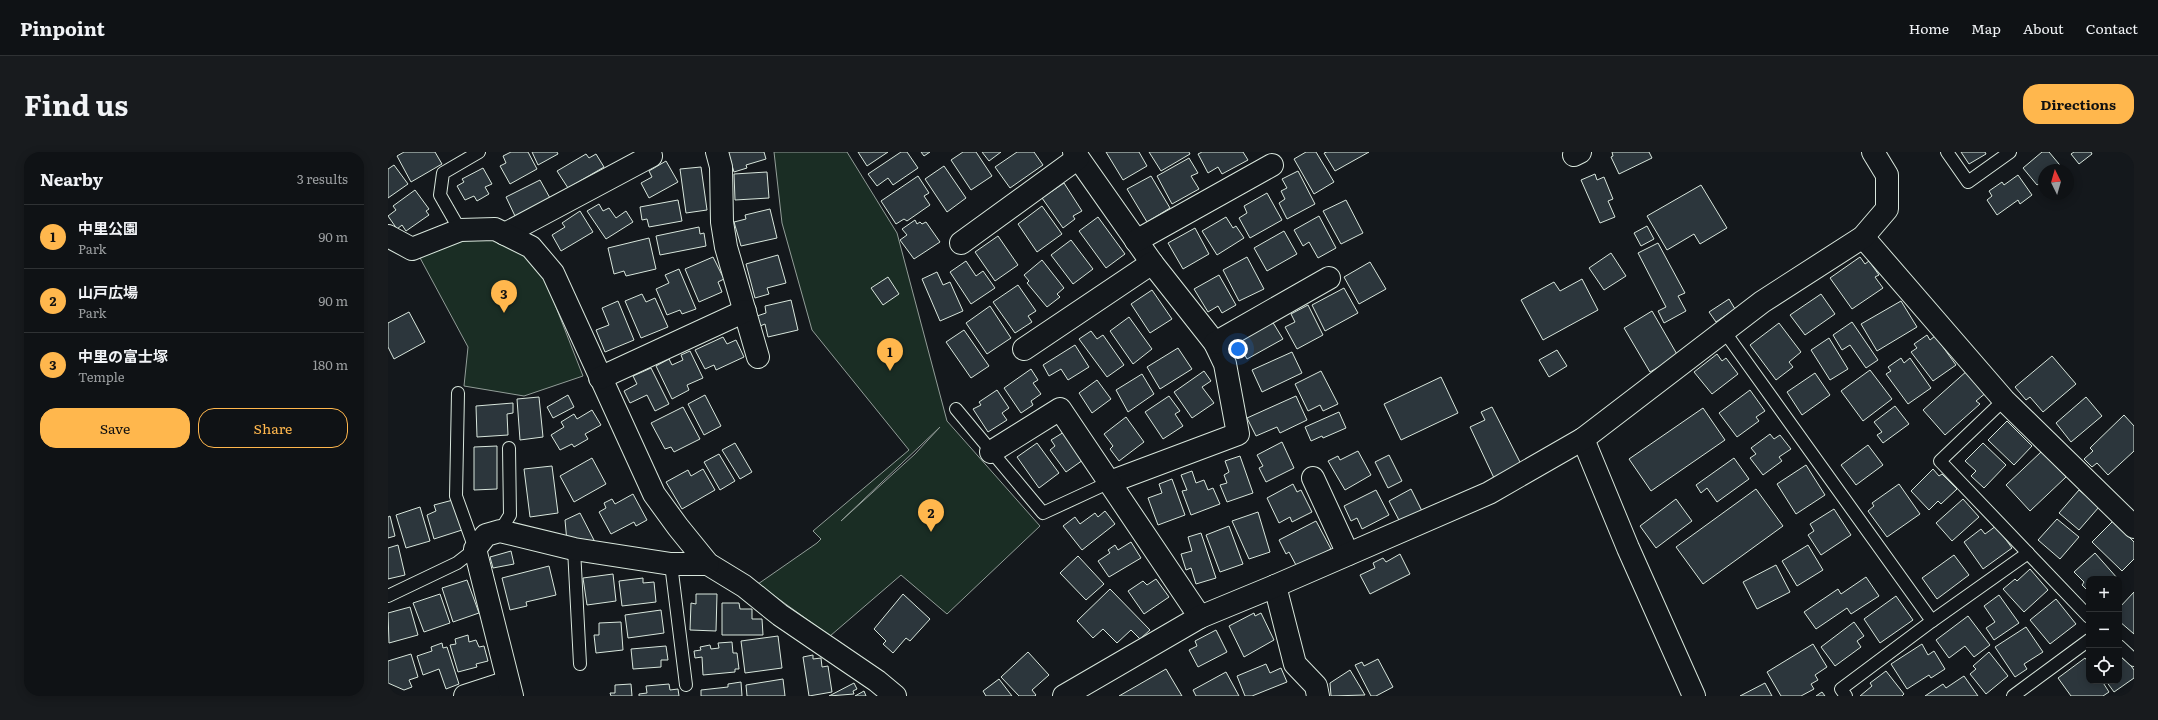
<!DOCTYPE html>
<meta charset="utf-8">
<style>
body{margin:0;font-family:Literata,"Noto Sans JP",serif;background:#181b1e;color:#f1f3f6}
.controls{position:absolute;right:12px;bottom:12px;display:grid;overflow:hidden;border-radius:8px;box-shadow:0 2px 10px #0003}
.controls button{width:36px;height:36px;display:grid;place-items:center;padding:0;border:0;border-bottom:1px solid #2f3234;background:#0f1215;color:#f1f3f6;font:20px sans-serif}
.compass{position:absolute;left:1650px;top:12px;width:36px;height:36px;border-radius:50%;background:#0f1215;box-shadow:0 2px 10px #0003;rotate:355deg}
.you{position:absolute;left:850px;top:197px;width:14px;height:14px;margin:-10px;border:3px solid #fff;border-radius:50%;background:#1a73e8;box-shadow:0 0 0 6px #1a73e833}
.badge{display:grid;place-items:center;width:26px;height:26px;border-radius:50%;background:#ffb74d;color:#111;font-size:13px;font-weight:700}
.pin{position:absolute;translate:-50% -33px;filter:drop-shadow(0 1px 2px #0008)}
.pin::after{content:'';position:absolute;top:21px;width:14px;height:12px;background:inherit;clip-path:polygon(0 0,100% 0,50% 100%)}
.list{margin:0;padding:0;list-style:none}
h2{display:flex;justify-content:space-between;align-items:center;height:52px;margin:0;padding:0 16px;font-size:17px}
h2 small{font-size:13px;font-weight:400;color:#9b9ea0}
.list li{display:grid;grid-template-columns:26px 1fr auto;gap:12px;align-items:center;box-sizing:border-box;height:64px;padding:0 16px;border-top:1px solid #2f3234}
.list b{display:block;font-size:15px;white-space:nowrap}
.list p{margin:0;font-size:13px;white-space:nowrap;color:#9b9ea0}
.list em{font-size:13px;font-style:normal;color:#9b9ea0}
.actions{display:flex;gap:8px;padding:12px 16px}
.actions a{flex:1;padding:9px 0;border:1px solid #ffb74d;border-radius:16px;text-align:center;font-size:14px;color:#ffb74d}
.actions .main{background:#ffb74d;color:#111}
.icon{flex:none;width:22px;height:22px;fill:none;stroke:currentColor;stroke-width:2;stroke-linecap:round;stroke-linejoin:round}
.map{position:relative;flex:none;width:1746px;height:544px;overflow:hidden;border-radius:16px}
header{display:flex;align-items:center;gap:24px;box-sizing:border-box;height:56px;padding:0 20px;background:#0f1215;border-bottom:1px solid #2f3234}
header strong{font-size:19px}
nav{display:flex;gap:22px;margin-inline-start:auto;font-size:14px}
.intro{display:flex;align-items:center;justify-content:space-between;box-sizing:border-box;height:96px;padding:0 24px}
h1{margin:0;font-size:28px}
.button{padding:10px 18px;border-radius:16px;background:#ffb74d;color:#111;font-size:14px;font-weight:700}
main{display:flex;gap:24px;padding:0 24px}
aside{flex:1;background:#0f1215;border-radius:16px;box-shadow:0 2px 10px #0003}
.map>svg:first-child{display:block}
.green{fill:#1a2d24;stroke:#939e99;fill-rule:evenodd}
.building{fill:#2c363c;stroke:#d8e6dc}
.lines{fill:none;stroke-linecap:round;stroke-linejoin:round}
.service-casing{stroke:#d8e6dc;stroke-width:14}
.minor-casing{stroke:#d8e6dc;stroke-width:24}
.service{stroke:#14181c;stroke-width:12}
.minor{stroke:#14181c;stroke-width:22}
</style>
<header>
<strong>Pinpoint</strong>
<nav><a>Home</a><a>Map</a><a>About</a><a>Contact</a></nav>
</header>
<div class="intro"><h1>Find us</h1><a class="button">Directions</a></div>
<main>
<aside>
<h2>Nearby<small>3 results</small></h2>
<ul class="list">
<li><span class="badge">1</span><div><b>中里公園</b><p>Park</p></div><em>90 m</em></li>
<li><span class="badge">2</span><div><b>山戸広場</b><p>Park</p></div><em>90 m</em></li>
<li><span class="badge">3</span><div><b>中里の富士塚</b><p>Temple</p></div><em>180 m</em></li>
</ul>
<div class="actions"><a class="main">Save</a><a>Share</a></div>
</aside>
<div class="map">
<svg width="1746" height="544" viewBox="0 0 1746 544">
<rect width="100%" height="100%" fill="#14181c"/>
<g class="green">
<path d="M386 0H459L509 81 559 269 652 374 559 462 513 423 442 484 370 432 429 391 433 387 425 379 521 298 424 178 394 71ZM552 275 527 302 453 369Z"/>
<polygon points="106,86 139,101 157,127 195,224 136,244 76,234 80,195 31,104 73,89"/>
</g>
<g class="building">
<polygon points="16,0 47,0 54,12 23,30 9,4"/>
<polygon points="123,0 140,0 149,17 122,32 112,14 118,11 115,4"/>
<polygon points="144,0 169,0 170,2 150,13"/>
<polygon points="340,0 376,0 378,7 358,13 359,16 346,20"/>
<polygon points="470,0 500,0 479,14"/>
<polygon points="513,0 519,0 530,16 505,33 500,26 489,34 480,22"/>
<polygon points="533,0 542,0 536,4"/>
<polygon points="575,0 588,0 604,24 583,38 563,8"/>
<polygon points="594,0 613,0 601,9"/>
<polygon points="629,0 646,0 655,13 622,36 607,15"/>
<polygon points="718,0 751,0 759,14 735,28"/>
<polygon points="761,0 801,0 802,2 773,19"/>
<polygon points="814,0 855,0 860,8 834,22 830,15 820,21 810,2"/>
<polygon points="918,0 928,0 946,30 926,42 906,7"/>
<polygon points="939,0 981,0 947,19 936,1"/>
<polygon points="1224,0 1261,0 1264,6 1231,22 1223,5 1225,4"/>
<polygon points="1573,0 1597,0 1598,2 1581,12"/>
<polygon points="1654,0 1661,0 1676,18 1656,18 1656,28 1649,33 1635,16"/>
<polygon points="1686,0 1703,0 1704,2 1691,12 1683,2"/>
<polygon points="198,2 201,6 208,2 216,15 180,36 169,19"/>
<polygon points="801,6 810,21 803,24 811,37 784,52 769,24"/>
<polygon points="278,9 290,30 261,46 253,31 264,25 261,19"/>
<polygon points="6,13 20,32 0,46 0,17"/>
<polygon points="556,14 578,46 559,60 537,27"/>
<polygon points="313,15 319,58 298,61 292,17"/>
<polygon points="95,16 104,32 97,35 101,42 89,49 86,44 77,48 69,34 76,30 74,27"/>
<polygon points="910,19 927,52 899,67 891,51 897,47 893,39 899,36 894,27"/>
<polygon points="379,20 381,46 347,48 346,22"/>
<polygon points="1207,22 1209,28 1216,25 1225,47 1220,49 1227,65 1212,71 1193,28"/>
<polygon points="1630,23 1644,43 1632,52 1630,48 1609,63 1599,48 1604,44 1601,39 1614,30 1616,33"/>
<polygon points="530,24 541,41 536,44 542,53 519,69 516,67 508,72 493,49"/>
<polygon points="763,24 782,56 759,70 739,37"/>
<polygon points="152,28 162,46 127,64 118,45"/>
<polygon points="676,31 694,59 685,64 687,67 675,76 654,46"/>
<polygon points="1313,33 1339,76 1312,92 1306,82 1279,98 1259,64"/>
<polygon points="27,38 41,57 38,59 41,63 18,79 14,73 9,77 0,64 8,58 5,54"/>
<polygon points="879,41 894,68 862,86 851,66 859,61 856,54"/>
<polygon points="290,48 294,69 261,75 259,67 254,68 252,55"/>
<polygon points="958,48 975,81 953,92 935,59"/>
<polygon points="211,52 215,59 221,56 228,66 238,59 245,70 218,87 199,59"/>
<polygon points="654,54 674,82 649,100 630,72"/>
<polygon points="382,57 389,86 353,94 346,70 358,67 357,63"/>
<polygon points="192,59 205,80 173,99 164,83 177,75 174,71"/>
<polygon points="931,64 948,96 930,106 921,90 915,94 906,78"/>
<polygon points="710,65 737,102 718,116 691,79"/>
<polygon points="838,65 845,76 848,74 856,86 829,103 814,79"/>
<polygon points="527,68 529,72 532,70 534,72 538,70 552,90 526,107 512,88 519,83 514,77"/>
<polygon points="1259,74 1266,87 1253,94 1246,81"/>
<polygon points="311,75 312,82 316,81 318,94 272,103 268,84"/>
<polygon points="807,76 821,102 795,117 780,91"/>
<polygon points="896,79 909,102 879,119 866,96"/>
<polygon points="610,84 630,113 607,129 587,100"/>
<polygon points="261,86 268,117 238,124 236,119 226,122 220,96"/>
<polygon points="683,88 705,117 685,132 663,103"/>
<polygon points="1270,91 1297,141 1290,144 1298,159 1276,171 1270,159 1278,155 1250,101"/>
<polygon points="1223,101 1238,124 1216,138 1201,116"/>
<polygon points="390,103 398,131 379,136 381,142 367,146 358,112"/>
<polygon points="325,105 336,127 330,130 334,140 311,150 297,117"/>
<polygon points="859,105 876,137 851,149 835,118"/>
<polygon points="1472,105 1477,112 1481,109 1491,123 1487,125 1495,136 1464,157 1442,126"/>
<polygon points="654,108 676,136 669,142 672,145 659,155 639,131 641,129 636,123"/>
<polygon points="578,109 588,124 595,119 607,136 583,152 562,120"/>
<polygon points="982,110 998,137 971,152 956,125"/>
<polygon points="291,117 308,157 294,162 292,158 279,163 268,137 281,131 277,123"/>
<polygon points="549,120 555,133 562,130 575,159 552,169 534,127"/>
<polygon points="831,123 848,153 834,161 830,154 820,160 806,137"/>
<polygon points="500,125 511,142 495,153 483,136"/>
<polygon points="1194,127 1210,158 1155,188 1133,148 1166,130 1172,139"/>
<polygon points="630,133 648,159 640,164 644,170 627,181 605,150"/>
<polygon points="956,136 970,161 937,179 924,153"/>
<polygon points="764,138 784,167 762,181 743,152"/>
<polygon points="254,142 258,150 267,146 280,175 253,186 237,149"/>
<polygon points="1433,142 1447,162 1417,183 1402,163"/>
<polygon points="1341,147 1347,157 1328,170 1321,160"/>
<polygon points="403,148 410,178 380,185 377,172 372,174 369,164 378,161 377,154"/>
<polygon points="230,149 246,188 217,200 208,178 221,173 214,156"/>
<polygon points="1513,149 1529,175 1489,199 1473,172"/>
<polygon points="920,153 935,183 909,197 897,175 907,170 903,162"/>
<polygon points="602,154 623,186 599,202 578,171"/>
<polygon points="1264,159 1290,204 1262,220 1236,176"/>
<polygon points="21,160 37,190 6,207 0,195 0,171"/>
<polygon points="741,165 764,197 745,212 722,179"/>
<polygon points="884,169 895,187 859,207 849,189"/>
<polygon points="1464,170 1490,208 1478,216 1462,193 1454,198 1445,183"/>
<polygon points="1391,171 1413,200 1401,210 1405,215 1388,228 1362,193"/>
<polygon points="576,178 601,214 583,226 558,190"/>
<polygon points="703,179 709,187 715,183 736,213 719,225 691,187"/>
<polygon points="1539,183 1542,188 1547,184 1568,213 1545,229 1523,200 1529,196 1526,192"/>
<polygon points="335,185 339,192 348,188 356,205 328,218 326,213 317,217 307,198"/>
<polygon points="1441,186 1460,217 1442,228 1423,198"/>
<polygon points="687,193 701,215 680,228 673,217 661,224 655,213"/>
<polygon points="790,196 804,217 772,237 759,215"/>
<polygon points="1169,198 1179,214 1161,225 1151,208"/>
<polygon points="302,199 315,226 299,233 301,238 284,247 268,214 281,207 284,213 295,208 293,203"/>
<polygon points="904,200 914,221 874,240 864,218"/>
<polygon points="1329,202 1334,209 1338,206 1350,222 1324,242 1306,220"/>
<polygon points="1664,204 1688,232 1655,260 1642,245 1638,248 1627,235"/>
<polygon points="1513,206 1516,211 1522,206 1543,236 1520,252 1498,222 1503,219 1500,215"/>
<polygon points="263,216 281,252 267,259 259,243 242,251 236,239 249,232 245,224"/>
<polygon points="643,217 650,228 645,231 653,242 643,249 645,253 633,261 616,236"/>
<polygon points="1482,218 1504,247 1475,269 1453,239"/>
<polygon points="1580,218 1599,240 1588,249 1592,252 1557,283 1535,258"/>
<polygon points="816,219 823,229 814,235 826,251 804,266 786,240"/>
<polygon points="933,219 950,252 935,259 932,253 920,259 907,232"/>
<polygon points="1427,221 1442,243 1414,263 1399,240"/>
<polygon points="754,222 766,242 740,260 728,238"/>
<polygon points="1053,225 1070,261 1013,288 996,252"/>
<polygon points="709,228 723,247 704,261 691,241"/>
<polygon points="609,238 621,256 614,261 619,268 600,280 585,257 593,253 591,250"/>
<polygon points="1362,238 1377,259 1368,265 1371,269 1349,285 1331,261"/>
<polygon points="180,243 186,255 165,266 159,255"/>
<polygon points="317,243 333,274 316,283 300,252"/>
<polygon points="781,244 792,259 787,262 795,274 775,287 757,260"/>
<polygon points="908,244 919,268 892,281 889,275 868,284 859,266"/>
<polygon points="151,245 155,285 132,288 129,247"/>
<polygon points="1698,245 1714,264 1683,290 1668,271"/>
<polygon points="125,251 125,261 119,262 120,283 89,285 88,254"/>
<polygon points="1507,254 1521,272 1495,291 1489,283 1494,280 1486,270"/>
<polygon points="295,255 312,287 286,300 283,295 277,297 263,271"/>
<polygon points="1104,255 1133,312 1106,326 1082,275 1097,268 1093,260"/>
<polygon points="1315,256 1337,288 1263,339 1241,307"/>
<polygon points="204,258 213,273 197,282 200,287 186,295 184,292 172,298 163,283 176,275 173,270 186,262 189,267"/>
<polygon points="951,260 958,276 935,286 934,284 923,289 917,275"/>
<polygon points="1736,263 1746,274 1746,299 1720,323 1709,311 1704,315 1696,307 1705,299 1702,296"/>
<polygon points="738,265 756,290 731,309 722,297 725,294 716,282"/>
<polygon points="1619,269 1644,294 1626,313 1600,288"/>
<polygon points="676,280 695,308 678,320 662,298 667,294 663,288"/>
<polygon points="1382,282 1386,287 1392,283 1403,297 1391,305 1394,309 1375,323 1362,306 1368,302 1363,296"/>
<polygon points="894,290 906,316 878,330 871,316 875,314 869,303"/>
<polygon points="347,291 364,320 352,327 334,298"/>
<polygon points="649,291 671,321 651,336 629,305"/>
<polygon points="1595,291 1618,313 1596,336 1583,324 1588,319 1577,309"/>
<polygon points="1480,293 1495,313 1468,333 1453,313"/>
<polygon points="109,294 109,337 86,338 86,295"/>
<polygon points="970,299 983,323 957,338 940,309 950,304 952,308"/>
<polygon points="1653,300 1678,325 1642,359 1618,333"/>
<polygon points="331,302 347,329 332,338 316,310"/>
<polygon points="1001,303 1014,329 1000,336 987,310"/>
<polygon points="852,304 865,341 839,350 832,333 839,331 836,323 841,320 837,309"/>
<polygon points="204,306 218,332 186,350 172,324"/>
<polygon points="1346,306 1361,327 1329,350 1319,336 1313,341 1308,333"/>
<polygon points="1418,313 1437,343 1408,362 1389,332"/>
<polygon points="164,314 170,361 142,365 136,317"/>
<polygon points="315,317 327,338 294,357 278,330 300,318 303,324"/>
<polygon points="1545,317 1551,324 1554,322 1569,337 1553,352 1550,349 1541,358 1523,339"/>
<polygon points="804,319 808,331 816,328 820,338 825,336 832,352 803,363 794,339 799,338 793,323"/>
<polygon points="784,327 797,363 770,373 760,346 774,341 771,332"/>
<polygon points="905,332 909,340 913,338 924,360 904,370 902,365 891,371 879,346"/>
<polygon points="1511,332 1532,362 1499,385 1480,359 1486,354 1484,351"/>
<polygon points="1023,337 1035,361 1013,372 1001,349"/>
<polygon points="1368,337 1395,374 1315,432 1288,395"/>
<polygon points="988,338 1001,363 974,377 969,366 963,369 956,354"/>
<polygon points="1691,338 1711,355 1691,378 1671,361"/>
<polygon points="245,342 259,368 248,374 246,370 223,382 211,360 218,356 216,351 224,347 227,352"/>
<polygon points="1288,347 1304,369 1268,396 1252,374"/>
<polygon points="1575,347 1591,365 1564,389 1548,371"/>
<polygon points="65,348 74,378 46,387 39,363 48,359 46,353"/>
<polygon points="32,355 42,389 18,396 8,363"/>
<polygon points="1446,357 1463,383 1433,403 1420,383 1426,379 1422,372"/>
<polygon points="717,359 727,372 694,398 675,374 687,365 692,372 707,361 710,365"/>
<polygon points="870,360 882,400 861,407 844,369"/>
<polygon points="192,361 208,392 179,390 177,368"/>
<polygon points="2,364 7,384 0,386 0,365"/>
<polygon points="1669,367 1691,385 1672,407 1650,388"/>
<polygon points="928,369 943,397 909,415 901,400 898,402 891,388"/>
<polygon points="1725,369 1746,390 1746,407 1734,419 1704,390"/>
<polygon points="841,374 855,412 832,420 818,383"/>
<polygon points="1608,374 1624,396 1595,417 1576,390 1593,377 1597,382"/>
<polygon points="813,381 828,426 808,432 803,416 798,418 793,402 804,399 800,385"/>
<polygon points="743,390 753,406 721,425 710,409 722,401 720,398 727,393 730,398"/>
<polygon points="10,393 17,423 0,427 0,396"/>
<polygon points="1420,393 1435,418 1409,434 1394,409"/>
<polygon points="123,399 126,412 105,416 102,405"/>
<polygon points="1707,401 1730,427 1701,427 1701,440 1694,433 1696,430 1686,420"/>
<polygon points="1012,402 1022,422 982,442 972,423 987,416 985,411 995,406 998,410"/>
<polygon points="1566,403 1581,423 1549,447 1534,426"/>
<polygon points="690,404 716,432 698,448 672,421"/>
<polygon points="1388,413 1402,440 1369,457 1355,430"/>
<polygon points="161,414 168,443 138,450 139,454 122,458 114,426"/>
<polygon points="1642,417 1660,438 1636,460 1615,437 1627,427 1629,429"/>
<polygon points="225,422 228,449 199,453 195,426"/>
<polygon points="1478,425 1491,444 1463,462 1459,456 1428,477 1416,460 1450,437 1453,442"/>
<polygon points="255,426 255,431 266,430 268,450 234,454 231,429"/>
<polygon points="768,427 781,445 756,462 740,439 755,429 759,433"/>
<polygon points="79,428 91,461 65,470 54,436"/>
<polygon points="722,437 762,478 752,487 743,478 729,491 715,477 705,486 689,469"/>
<polygon points="1746,440 1746,482 1731,469 1731,456"/>
<polygon points="52,442 62,471 36,480 25,451"/>
<polygon points="308,442 329,442 328,479 302,478 303,451 308,452"/>
<polygon points="515,442 542,467 522,489 518,486 505,501 495,492 498,489 486,477"/>
<polygon points="1611,443 1631,471 1606,488 1598,476 1607,470 1596,454"/>
<polygon points="1508,444 1525,468 1492,491 1476,467"/>
<polygon points="1668,447 1688,472 1662,492 1642,468"/>
<polygon points="334,451 351,451 352,457 364,457 364,467 374,467 375,483 334,483"/>
<polygon points="22,455 30,483 1,491 0,461"/>
<polygon points="273,458 276,481 240,486 237,463"/>
<polygon points="866,461 867,464 873,461 886,488 856,505 841,474"/>
<polygon points="1580,464 1602,493 1586,505 1577,494 1561,506 1548,488"/>
<polygon points="233,470 235,498 208,501 206,483 211,483 211,471"/>
<polygon points="1466,470 1476,484 1469,489 1473,495 1447,514 1433,495"/>
<polygon points="1638,475 1655,500 1636,512 1639,517 1627,525 1607,495"/>
<polygon points="828,478 839,500 810,515 801,498 809,494 807,489"/>
<polygon points="80,483 81,490 88,488 91,495 96,494 100,509 88,512 89,515 70,520 62,493 68,492 67,487"/>
<polygon points="390,484 394,516 357,521 353,489"/>
<polygon points="344,490 345,501 349,501 351,517 347,517 347,520 315,523 314,505 307,506 306,499 313,498 312,495 322,493 323,497 331,496 330,491"/>
<polygon points="54,491 55,496 59,495 71,532 58,537 51,517 35,523 29,504 44,499 43,495"/>
<polygon points="1425,492 1439,515 1427,523 1430,528 1423,532 1426,537 1413,544 1393,544 1379,520"/>
<polygon points="1534,492 1540,503 1546,499 1557,517 1543,526 1541,523 1519,537 1503,512"/>
<polygon points="278,494 280,508 273,508 273,515 245,517 243,497"/>
<polygon points="640,500 661,523 644,538 648,543 647,544 631,544 613,525"/>
<polygon points="1601,500 1620,524 1598,542 1582,522 1588,517 1585,514"/>
<polygon points="23,502 30,525 21,528 24,535 16,538 0,531 0,509"/>
<polygon points="425,503 425,507 433,506 434,515 440,514 444,540 421,544 415,505"/>
<polygon points="1731,504 1741,511 1746,518 1746,526 1726,540 1718,529 1731,529"/>
<polygon points="1697,506 1701,511 1701,529 1714,529 1721,540 1715,544 1683,544 1670,526"/>
<polygon points="990,507 1005,535 988,544 983,544 967,513 974,510 976,514"/>
<polygon points="878,512 882,521 893,516 899,530 864,544 857,544 849,524"/>
<polygon points="778,517 794,544 731,544"/>
<polygon points="962,518 977,543 943,544 942,531"/>
<polygon points="1498,519 1516,542 1514,544 1472,544 1484,534 1482,531"/>
<polygon points="838,520 851,544 808,544 805,538"/>
<polygon points="1576,524 1590,544 1537,544 1555,532 1558,536"/>
<polygon points="395,527 397,544 359,544 358,533"/>
<polygon points="611,527 624,544 598,544 595,539"/>
<polygon points="353,530 354,544 313,544 313,538 340,535 340,532"/>
<polygon points="466,531 469,537 465,539 466,542 441,544"/>
<polygon points="1377,531 1384,544 1352,544"/>
<polygon points="243,532 244,544 223,544 222,541 227,541 227,533"/>
<polygon points="281,532 282,538 290,537 291,544 251,544 251,542 259,541 258,534"/>
<polygon points="476,539 478,544 467,544"/>
<polygon points="1434,540 1437,544 1428,544"/>
</g>
<g class="lines">
<g class="service-casing">
<g id="service">
<polyline points="1559,0 1580,30 1622,0"/>
<polyline points="72,78 52,43 55,21 91,0"/>
<polyline points="1336,179 1544,469 1453,537 1458,544"/>
<polyline points="1616,248 1552,309 1701,465"/>
<polyline points="568,257 655,361 722,330"/>
<polyline points="112,379 122,363 121,296"/>
<polyline points="186,397 192,512"/>
<polyline points="283,412 298,533"/>
<polyline points="0,444 69,411 87,397 68,344 70,241"/>
<polyline points="1544,469 1640,401"/>
<polyline points="1731,494 1746,508"/>
<polyline points="1625,544 1701,488"/>
</g>
</g>
<g class="minor-casing">
<g id="minor">
<polyline points="329,0 333,15 334,70 338,95 370,205"/>
<polyline points="686,0 764,111 827,191 837,212 850,282 722,330"/>
<polyline points="1186,3 1192,0"/>
<polyline points="117,82 263,4"/>
<polyline points="0,84 24,97 72,78 107,77 143,95 165,121 266,342 290,375 320,412 356,434 392,463 489,529 507,544"/>
<polyline points="1475,85 1616,248 1746,375"/>
<polyline points="748,89 884,13"/>
<polyline points="573,91 690,6"/>
<polyline points="827,191 941,126"/>
<polyline points="636,197 764,111"/>
<polyline points="212,226 357,159"/>
<polyline points="1195,287 1240,396 1306,544"/>
<polyline points="603,300 672,257 812,465"/>
<polyline points="925,326 960,402"/>
<polyline points="887,434 907,512 928,534 930,544"/>
<polyline points="77,544 120,530"/>
<polyline points="124,544 87,397 98,383 112,379 186,397 283,412 320,412"/>
<polyline points="676,544 812,465 887,434 1101,341 1195,287 1374,150 1475,85 1499,57 1499,23 1485,0"/>
</g>
</g>
<use href="#service" class="service"/>
<use href="#minor" class="minor"/>
</g>
</svg>
<div class="controls">
<button>+</button>
<button>−</button>
<button><svg class="icon" aria-label="locate" viewBox="0 0 24 24"><circle cx="12" cy="12" r="6"/><path d="M12 2v4M12 18v4M2 12h4M18 12h4"/></svg></button>
</div>
<svg class="compass" viewBox="-18 -18 36 36"><path d="M0-13l5 13h-10z" fill="#e53935"/><path d="M0 13l5-13h-10z" fill="#9b9ea0"/></svg>
<div class="you"></div>
<div class="pin badge" style="left:502px;top:219px">1</div>
<div class="pin badge" style="left:543px;top:380px">2</div>
<div class="pin badge" style="left:116px;top:161px">3</div>
</div>
</main>
